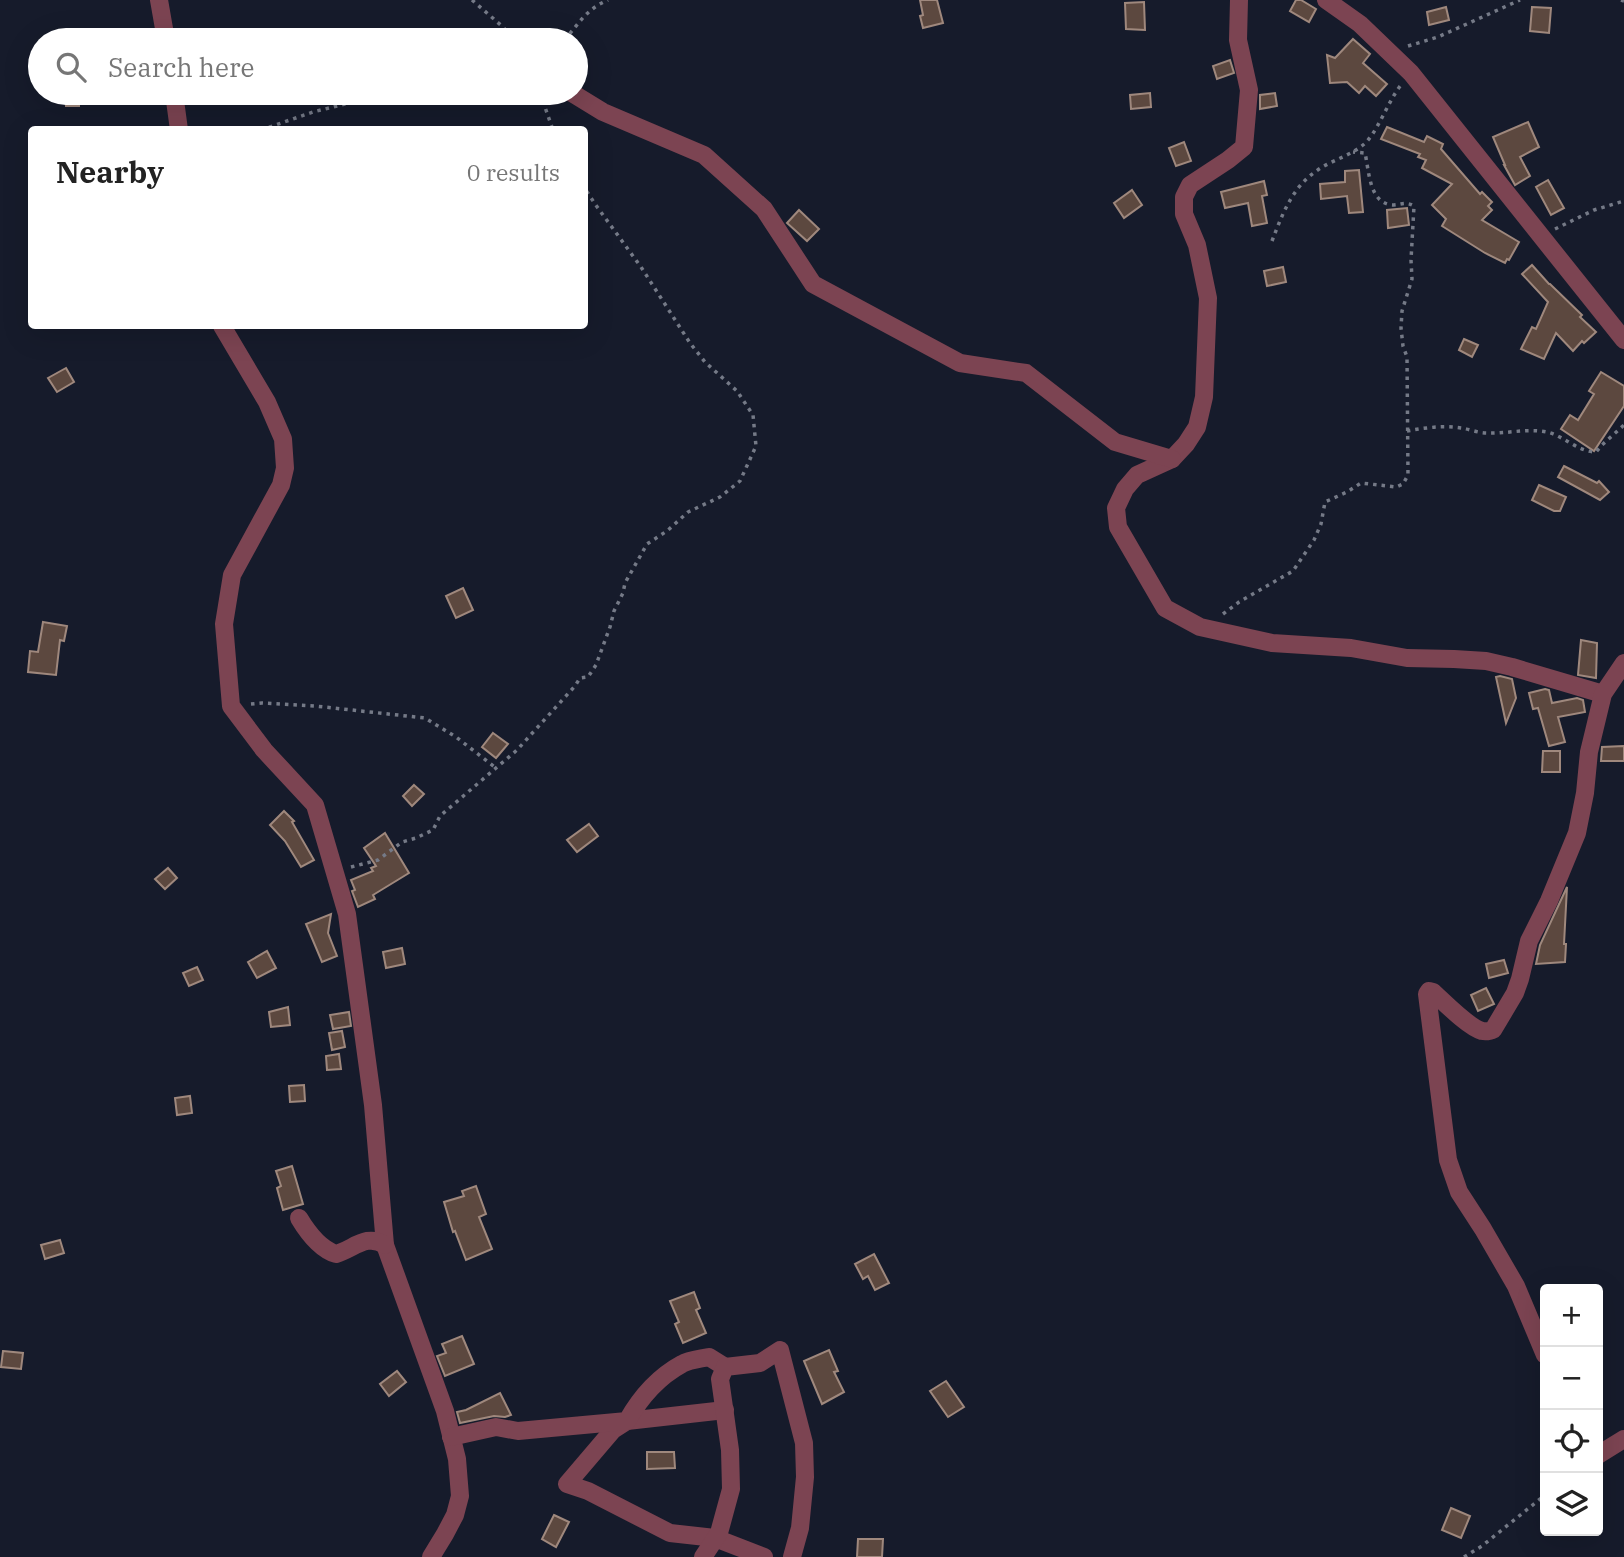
<!DOCTYPE html>
<meta charset="utf-8">
<style>
body{margin:0;font-family:"IBM Plex Serif",serif;background:#f6f6f6;color:#222}
.controls{position:absolute;right:21px;bottom:21px;display:grid;overflow:hidden;border-radius:7px;box-shadow:0 7px 28px #0002}
.controls button{width:63px;height:63px;display:grid;place-items:center;padding:0;border:0;border-bottom:2px solid #e0e0e0;background:#fff;color:#222;font:35px sans-serif}
.list{margin:0;padding:0;list-style:none}
h2{display:flex;justify-content:space-between;align-items:center;height:91px;margin:0;padding:0 28px;font-size:30px}
h2 small{font-size:23px;font-weight:400;color:#767676}
.icon{flex:none;width:38px;height:38px;fill:none;stroke:currentColor;stroke-width:2;stroke-linecap:round;stroke-linejoin:round}
.map{position:relative;flex:none;width:1624px;height:1557px;overflow:hidden}
.search{position:absolute;background:#fff;box-shadow:0 7px 28px #0002;left:28px;top:28px;width:560px;height:77px;display:flex;align-items:center;gap:18px;box-sizing:border-box;padding:0 24px;border-radius:38px;color:#767676;font-size:26px}
.panel{position:absolute;background:#fff;box-shadow:0 7px 28px #0002;left:28px;top:126px;width:560px;height:203px;border-radius:7px}
.map>svg:first-child{display:block}
.building{fill:#5c483f;stroke:#9f887d;stroke-width:2}
.lines{fill:none;stroke-linecap:round;stroke-linejoin:round}
.path{stroke:#757a87;stroke-width:3.5;stroke-dasharray:3.5 5;stroke-linecap:butt}
.minor{stroke:#7c4452;stroke-width:18}
</style>
<div class="map">
<svg width="1624" height="1557" viewBox="0 0 1624 1557">
<rect width="100%" height="100%" fill="#161b2b"/>
<g class="building">
<polygon points="920,0 937,0 943,23 923,28 920,16 923,15"/>
<polygon points="1296,0 1301,0 1316,9 1309,22 1290,11"/>
<polygon points="1144,2 1145,30 1126,29 1125,3"/>
<polygon points="1446,7 1449,20 1429,25 1427,12"/>
<polygon points="1532,7 1551,8 1549,33 1530,31"/>
<polygon points="1353,39 1370,54 1363,63 1387,84 1376,96 1365,86 1359,93 1347,82 1330,83 1327,55 1335,58"/>
<polygon points="1230,60 1234,73 1217,79 1213,66"/>
<polygon points="65,93 79,93 79,106 66,106"/>
<polygon points="1150,93 1151,107 1131,109 1130,95"/>
<polygon points="1275,93 1277,106 1260,109 1260,95"/>
<polygon points="1528,122 1539,147 1520,157 1530,176 1515,185 1504,165 1505,165 1493,137"/>
<polygon points="1387,127 1424,142 1427,136 1443,144 1441,149 1480,194 1482,192 1492,202 1488,206 1492,210 1482,220 1519,242 1509,260 1507,259 1505,263 1485,253 1442,226 1446,219 1432,205 1452,184 1422,168 1426,160 1418,157 1420,154 1381,139"/>
<polygon points="1184,142 1191,161 1176,166 1169,148"/>
<polygon points="1359,170 1363,212 1349,213 1347,196 1321,199 1320,184 1345,182 1345,171"/>
<polygon points="1548,180 1564,208 1551,215 1536,187"/>
<polygon points="1264,181 1267,195 1262,196 1267,223 1252,226 1248,203 1225,208 1221,192"/>
<polygon points="1132,190 1142,205 1124,218 1114,203"/>
<polygon points="1407,208 1409,225 1388,228 1387,210"/>
<polygon points="799,210 819,229 807,241 787,223"/>
<polygon points="1532,265 1549,284 1550,284 1582,315 1580,317 1596,332 1584,343 1582,341 1573,351 1556,333 1544,359 1521,349 1532,327 1536,329 1548,302 1522,274"/>
<polygon points="1283,267 1286,282 1267,286 1264,271"/>
<polygon points="1464,339 1478,345 1472,357 1459,350"/>
<polygon points="66,368 74,382 57,392 48,378"/>
<polygon points="1601,372 1624,386 1624,406 1594,451 1561,429 1570,415 1578,420 1594,394 1589,391"/>
<polygon points="1564,466 1597,483 1599,481 1609,492 1600,500 1558,477"/>
<polygon points="1539,485 1566,497 1560,511 1554,511 1532,500"/>
<polygon points="463,588 473,610 456,618 446,596"/>
<polygon points="43,622 67,626 64,641 60,640 56,675 28,672 30,651 38,652"/>
<polygon points="1581,640 1597,643 1596,678 1578,675"/>
<polygon points="1500,676 1512,679 1516,698 1506,723 1496,677"/>
<polygon points="1545,689 1549,690 1552,703 1577,698 1583,700 1585,712 1558,717 1565,742 1549,746 1538,708 1533,709 1529,693"/>
<polygon points="493,733 508,744 496,758 482,747"/>
<polygon points="1624,746 1624,761 1601,761 1602,747"/>
<polygon points="1543,751 1560,751 1560,772 1542,772"/>
<polygon points="414,785 424,794 412,806 403,796"/>
<polygon points="284,811 294,821 292,822 314,860 301,867 285,841 270,825"/>
<polygon points="589,824 598,836 577,852 567,840"/>
<polygon points="385,833 409,873 373,895 375,899 358,907 352,891 355,890 351,880 373,871 371,868 376,866 364,848"/>
<polygon points="168,868 177,878 165,889 155,879"/>
<polygon points="1567,887 1564,944 1566,944 1565,962 1536,964 1540,945"/>
<polygon points="331,914 328,933 337,956 322,962 306,924"/>
<polygon points="402,948 405,964 386,968 383,952"/>
<polygon points="267,951 276,968 257,978 248,962"/>
<polygon points="1504,960 1508,973 1489,978 1486,964"/>
<polygon points="197,967 203,980 189,986 183,973"/>
<polygon points="1486,988 1494,1004 1478,1011 1471,995"/>
<polygon points="288,1007 290,1025 271,1027 269,1012"/>
<polygon points="349,1012 351,1026 333,1029 330,1015"/>
<polygon points="342,1031 345,1047 332,1050 329,1033"/>
<polygon points="339,1054 341,1069 327,1070 326,1056"/>
<polygon points="304,1085 305,1101 290,1102 289,1086"/>
<polygon points="190,1096 192,1113 177,1115 175,1098"/>
<polygon points="292,1166 303,1204 283,1210 277,1188 281,1186 276,1171"/>
<polygon points="476,1186 486,1214 479,1217 492,1249 466,1260 455,1231 453,1232 444,1202 464,1196 462,1191"/>
<polygon points="60,1240 64,1253 45,1259 41,1245"/>
<polygon points="874,1254 889,1283 875,1290 868,1276 863,1279 855,1264"/>
<polygon points="694,1292 700,1308 696,1310 706,1333 683,1343 675,1324 679,1322 670,1301"/>
<polygon points="462,1336 474,1364 445,1376 437,1356 446,1353 442,1344"/>
<polygon points="829,1350 838,1371 834,1372 844,1392 822,1404 804,1361"/>
<polygon points="3,1351 23,1353 21,1369 1,1367"/>
<polygon points="397,1371 406,1382 389,1396 380,1384"/>
<polygon points="946,1381 964,1407 948,1417 930,1391"/>
<polygon points="500,1393 511,1415 505,1417 494,1416 460,1423 457,1412 466,1410"/>
<polygon points="647,1452 674,1452 675,1468 647,1469"/>
<polygon points="1451,1508 1470,1516 1461,1538 1442,1530"/>
<polygon points="554,1515 569,1522 556,1547 542,1539"/>
<polygon points="858,1539 883,1539 882,1557 857,1557"/>
</g>
<g class="lines">
<g class="path">
<polyline points="472,0 503,27 514,40"/>
<polyline points="1621,0 1624,1"/>
<path d="M564 40C580 23 585 10 608 0"/>
<polyline points="1408,46 1438,37 1520,0"/>
<polyline points="540,93 553,130"/>
<polyline points="261,130 313,112 389,93"/>
<polyline points="1555,229 1594,210 1624,201"/>
<path d="M1272 241C1282 215 1292 188 1315 172 1329 161 1348 157 1363 145 1377 134 1388 101 1401 85"/>
<path d="M1407 431C1424 428 1443 425 1461 428 1469 429 1478 433 1487 433 1506 434 1527 428 1547 432 1564 436 1578 452 1596 452L1602 445 1624 425"/>
<path d="M1223 614 1239 602 1293 571 1314 540 1321 524 1325 502 1347 492 1361 483 1396 487 1403 484 1408 475 1407 357 1403 346 1401 328 1402 311 1412 279 1411 260 1414 206C1405 201 1401 205 1392 205 1369 203 1369 170 1365 153L1353 152"/>
<polyline points="251,704 262,703 315,706 425,718 456,737 496,768"/>
<polyline points="351,867 378,860 402,842 416,838 433,830 440,816 517,750 575,686 580,678 588,677 596,665 610,627 614,611 623,593 625,583 647,544 667,531 688,512 720,497 740,481 756,446 753,415 737,391 705,362 690,343 641,267 595,204 584,187"/>
<polyline points="1464,1557 1482,1546 1545,1495"/>
</g>
<g class="minor">
<polyline points="159,0 166,40"/>
<polyline points="1239,0 1238,40 1249,90 1244,147 1228,160 1190,185 1184,197 1184,214 1197,245 1208,298 1204,397 1197,427 1186,444 1172,459 1137,475 1125,489 1116,508 1118,527 1165,608 1200,627 1272,643 1351,648 1407,658 1454,659 1486,661 1512,667 1603,694"/>
<polyline points="1326,0 1360,24 1411,73 1624,340"/>
<polyline points="174,93 179,130"/>
<polyline points="572,93 603,112 704,155 764,209 813,284 960,363 1026,373 1115,442 1172,459"/>
<polyline points="222,326 267,402 283,439 285,468 281,485 232,575 224,624 231,706 264,750 315,805 347,914 373,1105 385,1245 445,1411 457,1459 460,1496 455,1515 445,1534 431,1557"/>
<path d="M299 1218C308 1233 320 1249 336 1254 354 1249 366 1233 385 1245"/>
<path d="M1545 1355 1516 1286 1483 1229 1459 1192 1448 1160 1427 994 1429 991 1433 992C1444 1002 1468 1027 1482 1031 1487 1032 1488 1031 1493 1030L1515 993 1520 979 1529 941 1549 901 1577 833 1585 793 1589 752 1603 694 1624 663"/>
<polyline points="725,1410 627,1421 613,1430 567,1484 588,1491 670,1533 715,1538 764,1557"/>
<path d="M451 1437 496 1427 518 1431 627 1421C640 1398 658 1377 682 1364 689 1360 700 1359 709 1357L725 1367"/>
<polyline points="1598,1455 1624,1439"/>
<polyline points="703,1557 719,1533 731,1489 730,1450 720,1379 725,1367 760,1363 780,1350 804,1443 805,1477 800,1528 792,1557"/>
</g>
</g>
</svg>
<div class="controls">
<button>+</button>
<button>−</button>
<button><svg class="icon" aria-label="locate" viewBox="0 0 24 24"><circle cx="12" cy="12" r="6"/><path d="M12 2v4M12 18v4M2 12h4M18 12h4"/></svg></button>
<button><svg class="icon" aria-label="layers" viewBox="0 0 24 24"><path d="M12 4l9 5-9 5-9-5zM3 14l9 5 9-5"/></svg></button>
</div>
<div class="search"><svg class="icon" aria-label="search" viewBox="0 0 24 24"><circle cx="10" cy="10" r="6"/><path d="M15 15l6 6"/></svg>Search here</div>
<section class="panel">
<h2>Nearby<small>0 results</small></h2>
<ul class="list">
</ul>
</section>
</div>
